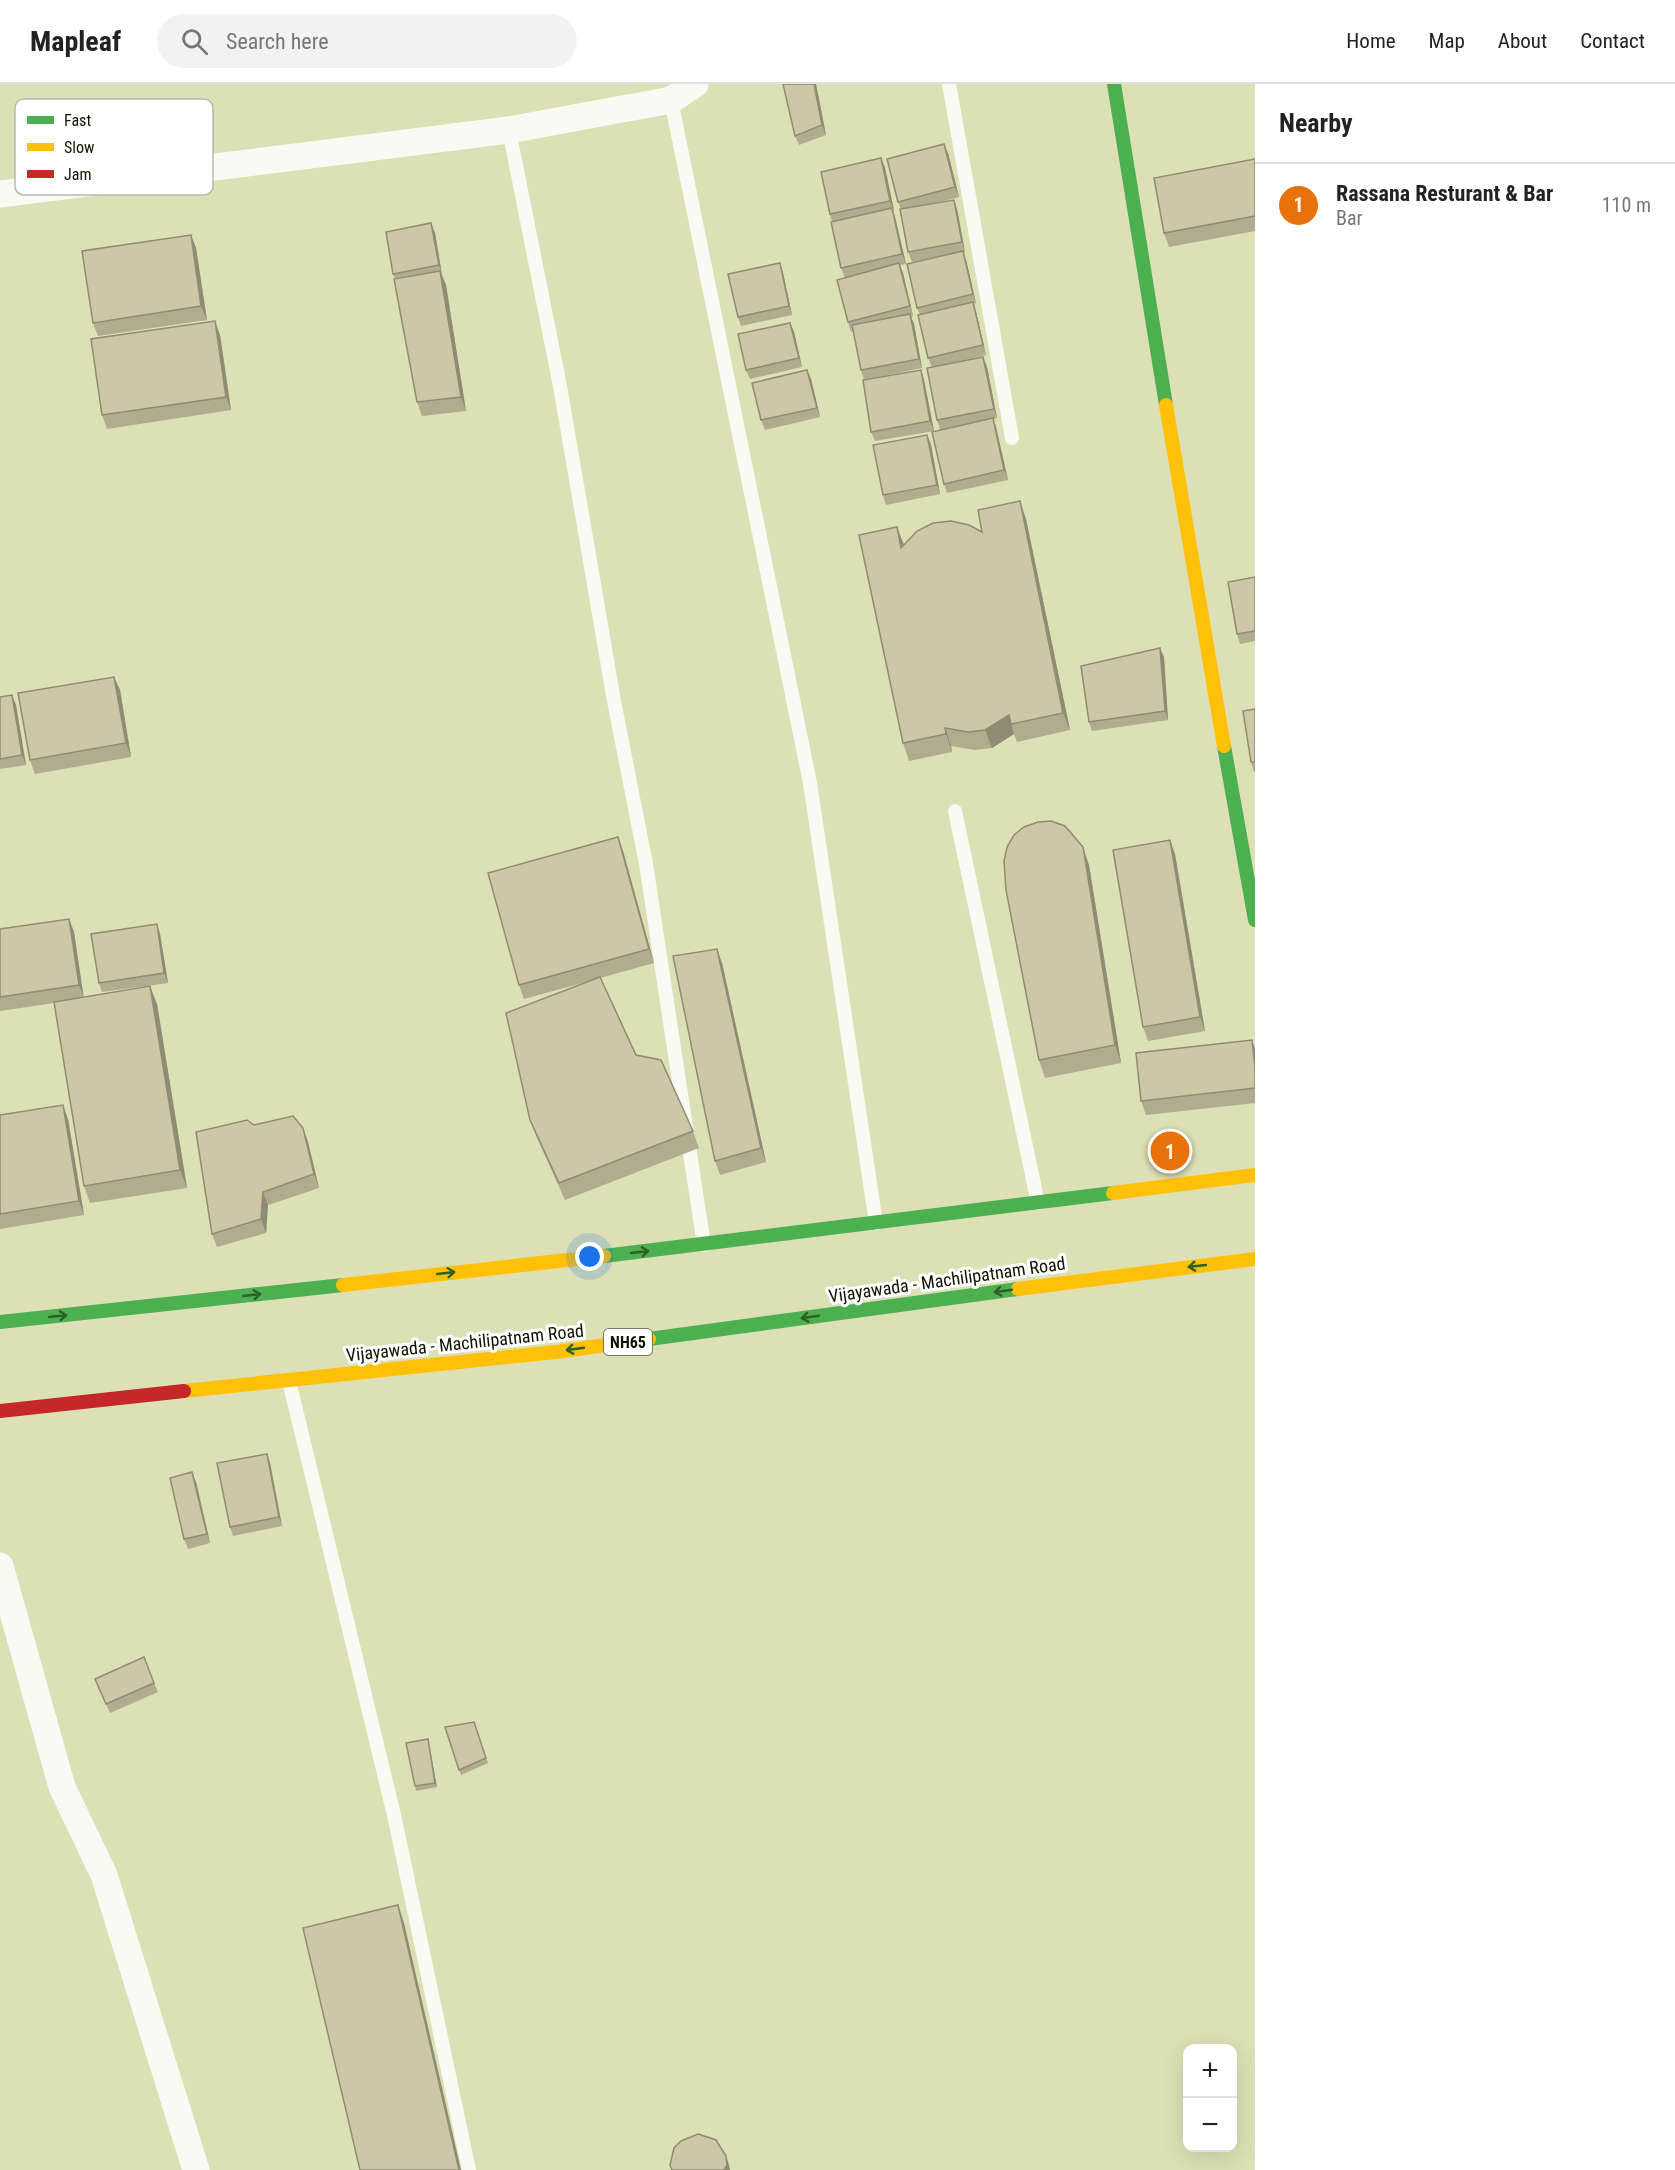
<!DOCTYPE html>
<meta charset="utf-8">
<style>
body{margin:0;font-family:"Roboto Condensed",sans-serif;background:#f2f2f2;color:#222}
.controls{position:absolute;right:18px;bottom:18px;display:grid;overflow:hidden;border-radius:12px;box-shadow:0 6px 24px #0002}
.controls button{width:54px;height:54px;display:grid;place-items:center;padding:0;border:0;border-bottom:2px solid #e0e0e0;background:#fff;color:#222;font:30px sans-serif}
.you{position:absolute;left:590px;top:1173px;width:21px;height:21px;margin:-15px;border:4px solid #fff;border-radius:50%;background:#1a73e8;box-shadow:0 0 0 9px #1a73e833}
.badge{display:grid;place-items:center;width:39px;height:39px;border-radius:50%;background:#1a73e8;color:#fff;font-size:20px;font-weight:700}
.pin{position:absolute;translate:-50% -50%;border:3px solid #fff;box-shadow:0 2px 6px #0006}
.list{margin:0;padding:0;list-style:none}
h2{display:flex;justify-content:space-between;align-items:center;height:78px;margin:0;padding:0 24px;font-size:26px}
h2 small{font-size:20px;font-weight:400;color:#767676}
.list li{display:grid;grid-template-columns:39px 1fr auto;gap:18px;align-items:center;box-sizing:border-box;height:84px;padding:0 24px;border-top:2px solid #e0e0e0}
.list b{display:block;font-size:22px;white-space:nowrap}
.list p{margin:0;font-size:20px;white-space:nowrap;color:#767676}
.list em{font-size:20px;font-style:normal;color:#767676}
.icon{flex:none;width:33px;height:33px;fill:none;stroke:currentColor;stroke-width:2;stroke-linecap:round;stroke-linejoin:round}
.map{position:relative;flex:none;width:1255px;height:2086px;overflow:hidden}
header{display:flex;align-items:center;gap:36px;box-sizing:border-box;height:84px;padding:0 30px;background:#fff;border-bottom:2px solid #e0e0e0}
header strong{font-size:28px}
nav{display:flex;gap:33px;margin-inline-start:auto;font-size:21px}
.search{width:420px;height:54px;background:#f2f2f2;display:flex;align-items:center;gap:15px;box-sizing:border-box;padding:0 21px;border-radius:33px;color:#767676;font-size:22px}
main{display:flex}
aside{flex:1;background:#fff}
.map>svg:first-child{display:block}
.lines{fill:none;stroke-linecap:round;stroke-linejoin:round}
.lane{stroke:#fafaf4;stroke-width:14}
.street{stroke:#fafaf4;stroke-width:27}
.fast{stroke:#4caf50;stroke-width:14}
.slow{stroke:#ffc107;stroke-width:14}
.jam{stroke:#c62828;stroke-width:14}
.wall{fill:#afac8f}
.shaded-wall{fill:#8f8c74}
.building{fill:#ccc8a6;stroke:#8f8c74;stroke-width:1.5}
.oneway{stroke:#2f6028}
.labels{text-anchor:middle;stroke-width:6;stroke-linejoin:round;paint-order:stroke}
.shield{fill:#fff;stroke:#59594c;stroke-width:1.5}
.shield-label{font-size:16px;font-weight:bold;fill:#121200}
.street-label{font-size:18px;fill:#121200;stroke:#fff}
.key{fill:#fff;stroke:#b8b8b2;stroke-width:1.5}
.key-label{font-size:16px;fill:#121200}
</style>
<header>
<strong>Mapleaf</strong>
<div class="search"><svg class="icon" aria-label="search" viewBox="0 0 24 24"><circle cx="10" cy="10" r="6"/><path d="M15 15l6 6"/></svg>Search here</div>
<nav><a>Home</a><a>Map</a><a>About</a><a>Contact</a></nav>
</header>
<main>
<div class="map">
<svg width="1255" height="2086" viewBox="0 0 1255 2086">
<rect width="100%" height="100%" fill="#dddfb4"/>
<g class="lines">
<g class="lane">
<polyline points="949,0 1012,354"/>
<polyline points="671,16 810,699 876,1139"/>
<polyline points="509,46 560,302 614,617 646,780 704,1161"/>
<polyline points="955,727 1038,1119"/>
<polyline points="289,1297 394,1731 469,2086"/>
</g>
<g class="street">
<polyline points="0,110 509,46 671,16 695,0"/>
<polyline points="0,1482 62,1703 104,1791 196,2086"/>
</g>
<g class="fast">
<polyline points="1114,0 1166,321"/>
<polyline points="1224,662 1255,836"/>
<polyline points="604,1172 1113,1109"/>
<polyline points="0,1238 343,1201"/>
<polyline points="649,1255 1018,1205"/>
</g>
<g class="slow">
<polyline points="1166,321 1224,662"/>
<polyline points="1113,1109 1255,1091"/>
<polyline points="343,1201 604,1172"/>
<polyline points="1018,1205 1255,1175"/>
<polyline points="184,1307 556,1268 649,1255"/>
</g>
<polyline class="jam" points="0,1327 184,1307"/>
</g>
<g class="wall">
<polygon points="783,0 816,0 826,51 799,61 795,52"/>
<polygon points="948,69 959,113 933,120 957,125 965,168 963,168 966,176 976,219 974,220 976,228 986,271 933,283 983,273 987,283 997,334 993,335 996,343 1008,396 947,409 944,400 940,345 937,336 932,283 928,274 920,231 917,224 935,173 912,178 908,168 901,125 898,118"/>
<polygon points="881,74 885,84 894,126 893,127 895,133 906,180 900,181 903,189 913,232 911,233 914,240 922,284 864,296 861,286 853,247 851,248 848,238 845,194 841,184 832,138 830,130"/>
<polygon points="1255,75 1255,147 1169,163 1164,149"/>
<polygon points="435,149 442,191 446,201 466,327 422,332 417,318 395,195 393,190"/>
<polygon points="191,151 196,164 207,236 98,252 93,239"/>
<polygon points="780,179 783,189 792,231 741,242 738,233"/>
<polygon points="790,239 794,248 802,283 750,295 746,286"/>
<polygon points="220,251 231,326 107,345 102,331"/>
<polygon points="807,286 811,295 820,333 765,346 761,336"/>
<polygon points="924,296 934,347 875,357 871,348"/>
<polygon points="927,351 931,361 940,410 886,421 883,411"/>
<polygon points="1026,435 1070,646 1017,658 1014,650 992,664 975,666 951,662 952,668 909,677 903,659 904,461 982,448"/>
<polygon points="1255,493 1255,557 1240,560 1237,550"/>
<polygon points="1164,573 1168,636 1092,647 1089,638"/>
<polygon points="114,593 120,606 131,673 35,690 30,676"/>
<polygon points="0,613 16,621 26,681 0,685"/>
<polygon points="1255,625 1255,688 1254,688 1251,678"/>
<polygon points="618,753 623,767 654,879 600,894 636,971 693,1047 699,1064 565,1116 537,1054 530,1036 593,896 524,915 519,901"/>
<polygon points="1175,770 1205,947 1148,957 1143,943"/>
<polygon points="1089,781 1121,979 1045,994 1039,976"/>
<polygon points="69,835 74,848 83,913 157,920 187,1104 90,1119 84,1102 54,919 0,927 0,845"/>
<polygon points="157,840 160,850 168,899 102,908 99,899"/>
<polygon points="722,879 766,1078 720,1091 715,1077"/>
<polygon points="1252,956 1255,965 1255,1019 1146,1031 1141,1017"/>
<polygon points="0,1031 68,1035 84,1131 0,1145"/>
<polygon points="254,1041 308,1058 319,1104 268,1121 266,1149 217,1163 212,1150"/>
<polygon points="267,1370 270,1379 282,1442 233,1452 230,1443"/>
<polygon points="196,1398 210,1459 188,1465 184,1455"/>
<polygon points="95,1595 154,1599 158,1608 110,1629"/>
<polygon points="474,1638 488,1679 461,1691 445,1643"/>
<polygon points="428,1655 429,1660 437,1703 416,1707 415,1702"/>
</g>
<g class="shaded-wall">
<polygon points="814,0 816,0 826,51 822,41"/>
<polygon points="944,60 948,69 959,113 955,103"/>
<polygon points="881,74 885,84 894,126 890,117"/>
<polygon points="954,116 957,125 965,168 962,158"/>
<polygon points="892,124 895,133 906,180 902,170"/>
<polygon points="431,139 435,149 442,191 439,181"/>
<polygon points="191,151 196,164 207,236 201,222"/>
<polygon points="963,167 966,176 976,219 973,210"/>
<polygon points="780,179 783,189 792,231 789,222"/>
<polygon points="899,179 903,189 913,232 910,222"/>
<polygon points="440,187 446,201 466,327 461,313"/>
<polygon points="973,218 976,228 986,271 983,261"/>
<polygon points="910,230 914,240 922,284 919,275"/>
<polygon points="215,237 220,251 231,326 226,313"/>
<polygon points="790,239 794,248 802,283 799,274"/>
<polygon points="983,273 987,283 997,334 994,325"/>
<polygon points="807,286 811,295 820,333 817,324"/>
<polygon points="921,286 924,296 934,347 930,337"/>
<polygon points="993,334 996,343 1008,396 1004,386"/>
<polygon points="927,351 931,361 940,410 937,401"/>
<polygon points="1020,417 1026,435 1070,646 1063,629"/>
<polygon points="897,443 904,461 901,464"/>
<polygon points="1160,564 1164,573 1168,636 1165,627"/>
<polygon points="114,593 120,606 131,673 126,659"/>
<polygon points="12,611 16,621 26,681 22,671"/>
<polygon points="1009,631 1011,640 1014,650 992,664 985,646"/>
<polygon points="945,644 951,662 952,668 946,650"/>
<polygon points="618,753 623,767 654,879 649,865"/>
<polygon points="1170,756 1175,770 1205,947 1200,933"/>
<polygon points="1083,763 1089,781 1121,979 1115,961"/>
<polygon points="69,835 74,848 84,915 79,901"/>
<polygon points="157,840 160,850 168,899 164,889"/>
<polygon points="717,865 722,879 766,1078 761,1064"/>
<polygon points="150,902 157,920 187,1104 180,1086"/>
<polygon points="1252,956 1255,965 1255,984"/>
<polygon points="63,1021 68,1035 84,1131 79,1117"/>
<polygon points="303,1044 308,1058 319,1104 314,1090"/>
<polygon points="263,1108 268,1121 266,1149 261,1135"/>
<polygon points="267,1370 270,1379 282,1442 279,1433"/>
<polygon points="192,1388 196,1398 210,1459 207,1450"/>
<polygon points="428,1655 429,1660 437,1703 435,1699"/>
<polygon points="398,1821 404,1839 461,2086 459,2086"/>
<polygon points="726,2072 729,2081 730,2086 724,2086"/>
</g>
<g class="building">
<polygon points="783,0 814,0 822,41 795,52"/>
<polygon points="944,60 955,103 898,118 887,75"/>
<polygon points="881,74 890,117 830,130 821,88"/>
<polygon points="1255,75 1255,132 1164,149 1154,94"/>
<polygon points="954,116 962,158 908,168 900,125"/>
<polygon points="892,124 902,170 841,184 831,138"/>
<polygon points="431,139 439,181 393,190 386,148"/>
<polygon points="191,151 201,222 93,239 82,167"/>
<polygon points="963,167 973,210 917,224 907,180"/>
<polygon points="780,179 789,222 738,233 728,190"/>
<polygon points="899,179 910,222 848,238 837,196"/>
<polygon points="440,187 461,313 417,318 394,195"/>
<polygon points="973,218 983,261 928,274 918,231"/>
<polygon points="910,230 919,275 861,286 852,241"/>
<polygon points="215,237 226,313 102,331 91,255"/>
<polygon points="790,239 799,274 746,286 738,250"/>
<polygon points="983,273 994,325 937,336 927,284"/>
<polygon points="807,286 817,324 761,336 752,299"/>
<polygon points="921,286 930,337 871,348 863,296"/>
<polygon points="993,334 1004,386 944,400 932,348"/>
<polygon points="927,351 937,401 883,411 873,361"/>
<polygon points="1020,417 1063,629 1011,640 1009,631 985,646 968,648 945,644 946,650 903,659 859,451 897,443 901,464 917,447 933,439 951,437 969,441 982,448 978,426"/>
<polygon points="1255,493 1255,547 1237,550 1228,498"/>
<polygon points="1160,564 1165,627 1089,638 1081,582"/>
<polygon points="114,593 126,659 30,676 18,609"/>
<polygon points="12,611 22,671 0,675 0,613"/>
<polygon points="1255,625 1255,678 1251,678 1243,627"/>
<polygon points="1051,737 1065,742 1083,763 1115,961 1039,976 1006,806 1004,777 1007,763 1014,751 1024,743 1038,738"/>
<polygon points="618,753 649,865 519,901 488,789"/>
<polygon points="1170,756 1200,933 1143,943 1113,766"/>
<polygon points="69,835 79,901 0,913 0,845"/>
<polygon points="157,840 164,889 99,899 91,850"/>
<polygon points="717,865 761,1064 715,1077 673,872"/>
<polygon points="600,893 636,971 661,976 693,1047 559,1099 530,1036 506,929"/>
<polygon points="150,902 180,1086 84,1102 54,918"/>
<polygon points="1252,956 1255,984 1255,1004 1141,1017 1136,969"/>
<polygon points="63,1021 79,1117 0,1130 0,1031"/>
<polygon points="293,1032 303,1044 314,1090 263,1108 261,1135 212,1150 196,1048 247,1036 254,1041"/>
<polygon points="267,1370 279,1433 230,1443 217,1379"/>
<polygon points="192,1388 207,1450 184,1455 170,1394"/>
<polygon points="144,1573 154,1599 106,1620 95,1595"/>
<polygon points="474,1638 486,1674 459,1686 445,1643"/>
<polygon points="428,1655 435,1699 415,1702 406,1659"/>
<polygon points="398,1821 459,2086 360,2086 303,1844"/>
<polygon points="698,2050 716,2056 726,2072 727,2081 724,2086 672,2086 670,2081 674,2064 681,2057"/>
</g>
<defs><path id="oneway-shaft" d="M-6 0H5M1.5-3L5.5 0L1.5 3" fill="none" stroke-width="1.6" stroke-linecap="round" stroke-linejoin="round" transform="scale(1.5)"/></defs>
<g class="oneway">
<use href="#oneway-shaft" transform="translate(640 1168) rotate(-6)"/>
<use href="#oneway-shaft" transform="translate(1197 1182) rotate(174)"/>
<use href="#oneway-shaft" transform="translate(446 1189) rotate(-6)"/>
<use href="#oneway-shaft" transform="translate(1003 1207) rotate(172)"/>
<use href="#oneway-shaft" transform="translate(252 1211) rotate(-6)"/>
<use href="#oneway-shaft" transform="translate(58 1232) rotate(-6)"/>
<use href="#oneway-shaft" transform="translate(810 1233) rotate(172)"/>
<use href="#oneway-shaft" transform="translate(575 1265) rotate(172)"/>
</g>
<g class="labels">
<rect class="shield" x="604" y="1245" width="48" height="26" rx="4.5"/>
<g class="shield-label">
<text x="628" y="1264">NH65</text>
</g>
<g class="street-label">
<text transform="translate(947 1196) rotate(-8)" y="6">Vijayawada - Machilipatnam Road</text>
<text transform="translate(465 1259) rotate(-6)" y="6">Vijayawada - Machilipatnam Road</text>
</g>
</g>
<rect x="15" y="15" width="198" height="96" rx="9" class="key"/>
<rect x="27" y="32" width="27" height="8" fill="#4caf50"/>
<rect x="27" y="59" width="27" height="8" fill="#ffc107"/>
<rect x="27" y="86" width="27" height="8" fill="#c62828"/>
<g class="key-label">
<text x="64" y="42">Fast</text>
<text x="64" y="69">Slow</text>
<text x="64" y="96">Jam</text>
</g>
</svg>
<div class="controls">
<button>+</button>
<button>−</button>
</div>
<div class="you"></div>
<div class="pin badge" style="left:1170px;top:1067px;background:#e8710a">1</div>
</div>
<aside>
<h2>Nearby<small></small></h2>
<ul class="list">
<li><span class="badge" style="background:#e8710a">1</span><div><b>Rassana Resturant &amp; Bar</b><p>Bar</p></div><em>110 m</em></li>
</ul>
</aside>
</main>
